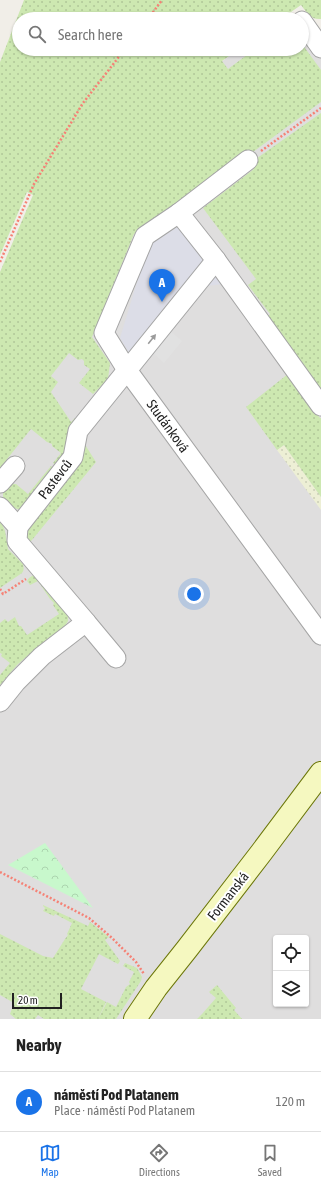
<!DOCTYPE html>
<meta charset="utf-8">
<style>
body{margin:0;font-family:"Asap Condensed",sans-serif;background:#f6f6f6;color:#222}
.controls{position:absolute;right:12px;bottom:12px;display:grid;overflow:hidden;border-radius:4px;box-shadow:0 1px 3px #0004}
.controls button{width:36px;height:36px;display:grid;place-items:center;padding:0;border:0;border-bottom:1px solid #e0e0e0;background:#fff;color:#222;font:20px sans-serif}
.scale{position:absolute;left:12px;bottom:10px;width:50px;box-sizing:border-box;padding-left:4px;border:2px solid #212121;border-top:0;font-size:11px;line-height:14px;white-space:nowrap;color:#212121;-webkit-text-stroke:3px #fff;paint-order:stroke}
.you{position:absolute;left:194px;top:594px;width:14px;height:14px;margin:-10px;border:3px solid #fff;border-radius:50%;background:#1a73e8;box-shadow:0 0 0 6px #1a73e833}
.badge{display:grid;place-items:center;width:26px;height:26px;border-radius:50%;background:#1a73e8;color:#fff;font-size:13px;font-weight:700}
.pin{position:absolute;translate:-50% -33px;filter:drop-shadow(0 1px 2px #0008)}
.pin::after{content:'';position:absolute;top:21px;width:14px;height:12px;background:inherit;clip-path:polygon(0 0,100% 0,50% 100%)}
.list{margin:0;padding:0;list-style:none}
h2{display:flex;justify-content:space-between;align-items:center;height:52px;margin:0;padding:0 16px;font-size:17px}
h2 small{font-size:13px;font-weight:400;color:#767676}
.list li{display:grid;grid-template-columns:26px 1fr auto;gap:12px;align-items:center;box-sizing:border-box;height:60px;padding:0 16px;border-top:1px solid #e0e0e0}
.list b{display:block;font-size:15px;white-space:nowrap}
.list p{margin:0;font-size:13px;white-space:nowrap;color:#767676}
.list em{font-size:13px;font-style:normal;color:#767676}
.icon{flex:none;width:22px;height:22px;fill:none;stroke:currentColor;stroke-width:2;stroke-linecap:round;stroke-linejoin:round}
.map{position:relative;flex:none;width:321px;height:1019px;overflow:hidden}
.search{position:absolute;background:#fff;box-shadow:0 1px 3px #0004;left:12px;right:12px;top:12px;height:44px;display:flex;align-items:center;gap:10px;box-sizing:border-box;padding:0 14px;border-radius:22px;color:#767676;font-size:15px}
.sheet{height:112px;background:#fff}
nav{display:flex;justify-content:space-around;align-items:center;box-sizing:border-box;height:56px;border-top:1px solid #e0e0e0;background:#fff;font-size:11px;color:#767676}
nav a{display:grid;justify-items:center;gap:2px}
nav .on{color:#1a73e8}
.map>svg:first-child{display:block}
.residential{fill:#dfdede;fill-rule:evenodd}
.farmland{fill:url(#farmland-dots)}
.grass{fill:url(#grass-dots)}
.park{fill:url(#park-crowns)}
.parking{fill:#e1e1e1}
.plaza{fill:#dcdde7}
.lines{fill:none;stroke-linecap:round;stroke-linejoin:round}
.street-casing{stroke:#a5a5a5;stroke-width:21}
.secondary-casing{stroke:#6c7709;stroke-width:24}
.path{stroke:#f58276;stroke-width:2.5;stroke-dasharray:2 2;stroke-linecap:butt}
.street{stroke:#fff;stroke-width:19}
.secondary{stroke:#f5f8c0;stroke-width:22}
.oneway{fill:#9b9b9b}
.labels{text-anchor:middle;stroke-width:4;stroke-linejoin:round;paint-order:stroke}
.street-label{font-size:14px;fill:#212121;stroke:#fff}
</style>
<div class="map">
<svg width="321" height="1019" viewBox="0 0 321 1019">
<defs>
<pattern id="farmland-dots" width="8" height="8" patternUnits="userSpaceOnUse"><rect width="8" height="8" fill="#edefd5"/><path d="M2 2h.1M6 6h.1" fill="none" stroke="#cbcdb7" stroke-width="1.8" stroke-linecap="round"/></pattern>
<pattern id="grass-dots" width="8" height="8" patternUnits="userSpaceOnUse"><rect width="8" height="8" fill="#cde8b1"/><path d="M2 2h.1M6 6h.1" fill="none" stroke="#b0c798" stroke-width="1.8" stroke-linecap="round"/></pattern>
<pattern id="park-crowns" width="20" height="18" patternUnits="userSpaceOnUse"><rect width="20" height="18" fill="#c8f8cc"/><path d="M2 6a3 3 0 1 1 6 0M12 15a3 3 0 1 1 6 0" fill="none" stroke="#acd4af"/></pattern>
</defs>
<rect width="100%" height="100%" fill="#f1eee8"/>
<path class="residential" d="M302 31 321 57V1019H0V391L192 83 239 49H302ZM276 938H306V1004H276Z"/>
<polygon class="farmland" points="284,445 321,497 321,510 277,450"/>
<g class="grass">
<path d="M24 0H321V19C311 20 307 13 301 5L281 19H19V49H239L222 61 228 69 255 49H302V44L321 70V102L246 157 243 153 134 234 92 337 110 363 108 379 93 394 79 383 90 369 84 365V361L82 359 78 360 69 353 51 376 58 382 51 392 71 422 75 418 78 421 59 468 53 463 61 453 52 446V444L47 442 31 429 0 468V272L33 195 27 192 0 255V62Z"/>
<polygon points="321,113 321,392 267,317 270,314 248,285 256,279 203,208 254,169 250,163"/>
<polygon points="288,374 320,418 321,418 321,497 284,445 277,450 246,407"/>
<polygon points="82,440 96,462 32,540 26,545 23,531 41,506 45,510 51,501 48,498"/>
<polygon points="51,466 57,470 20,510 12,507 3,498 3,491 10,484 16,484 28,494"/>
<path d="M0 519 5 531 8 549 23 564C24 568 24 570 22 573L0 588Z"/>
<polygon points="35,574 68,614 68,621 65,626 41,644 17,665 0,685 0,675 10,663 1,656 2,654 0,653 0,623 5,619 8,622 15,617 19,626 21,626 27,635 59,614 53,605 54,603 50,599 38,581 30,585 27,581 29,578"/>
<polygon points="43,905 88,926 90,922 109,937 105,940 120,961 118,964 99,954 81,989 106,1002 98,1019 44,1019 38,1015 35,1019 16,1019 10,1014 14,1003 0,995 0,934 43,956 53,958 65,939 68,935 67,934 72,923 55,914 54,916 43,911 45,908 43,906"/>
<polygon points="125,963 137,968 142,977 141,981 116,1019 98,1019 107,1002 116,1007 126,987 130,984 129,982 134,972 123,966"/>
<polygon points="217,985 236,1008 234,1010 242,1019 197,1019 202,1014 216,998 209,992"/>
</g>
<polygon class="park" points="45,843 93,908 8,865"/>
<polygon class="parking" points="170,331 182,341 164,363 152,352"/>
<polygon class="plaza" points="179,226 223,284 207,286 134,361 120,338 148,246"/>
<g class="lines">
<g class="street-casing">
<g id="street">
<polyline points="302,21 321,48"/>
<polyline points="248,160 179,213 145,236 104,333 127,370 321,635"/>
<polyline points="179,213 216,260 321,406"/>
<polyline points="0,483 15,466"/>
<polyline points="0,507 18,527 17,541 86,622 42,656 16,682 0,702"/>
<polyline points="18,527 73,457 78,431 216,260"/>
<polyline points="86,622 116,658"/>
</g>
</g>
<g class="secondary-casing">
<polyline id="secondary" points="135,1019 156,988 187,949 261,853 321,773"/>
</g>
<g class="path">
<polyline points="148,19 162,0"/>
<polyline points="261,151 321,108"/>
<polyline points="0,262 34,184 83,103 125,49"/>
<polyline points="0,589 3,594 26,579"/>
<polyline points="0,872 89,918 112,938 136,962 144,974"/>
</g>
<use href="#street" class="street"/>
<use href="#secondary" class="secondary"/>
</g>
<defs><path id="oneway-solid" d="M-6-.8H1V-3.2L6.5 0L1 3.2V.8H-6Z"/></defs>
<use class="oneway" href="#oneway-solid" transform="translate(152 339) rotate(-51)"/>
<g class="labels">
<g class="street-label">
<text transform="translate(168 426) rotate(54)" y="5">Studánková</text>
<text transform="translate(55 479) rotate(-53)" y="5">Pastevců</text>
<text transform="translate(228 896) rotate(-52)" y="5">Formanská</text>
</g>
</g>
</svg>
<div class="controls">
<button><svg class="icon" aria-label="locate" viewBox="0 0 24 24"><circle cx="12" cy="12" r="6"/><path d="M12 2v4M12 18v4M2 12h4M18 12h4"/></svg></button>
<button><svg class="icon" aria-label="layers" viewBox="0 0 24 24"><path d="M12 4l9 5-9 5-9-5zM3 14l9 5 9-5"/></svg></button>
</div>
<div class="scale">20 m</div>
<div class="you"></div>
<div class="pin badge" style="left:162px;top:302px">A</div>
<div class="search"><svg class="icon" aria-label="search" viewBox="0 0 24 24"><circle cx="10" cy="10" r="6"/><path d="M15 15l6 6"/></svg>Search here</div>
</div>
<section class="sheet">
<h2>Nearby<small></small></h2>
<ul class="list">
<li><span class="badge">A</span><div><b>náměstí Pod Platanem</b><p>Place · náměstí Pod Platanem</p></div><em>120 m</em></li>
</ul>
</section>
<nav>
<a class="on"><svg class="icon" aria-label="map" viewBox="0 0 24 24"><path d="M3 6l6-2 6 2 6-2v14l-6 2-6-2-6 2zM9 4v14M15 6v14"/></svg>Map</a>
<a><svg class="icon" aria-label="directions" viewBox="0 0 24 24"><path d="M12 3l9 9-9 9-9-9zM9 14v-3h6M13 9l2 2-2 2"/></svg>Directions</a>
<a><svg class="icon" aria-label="saved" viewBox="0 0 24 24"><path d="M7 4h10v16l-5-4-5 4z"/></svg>Saved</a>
</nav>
